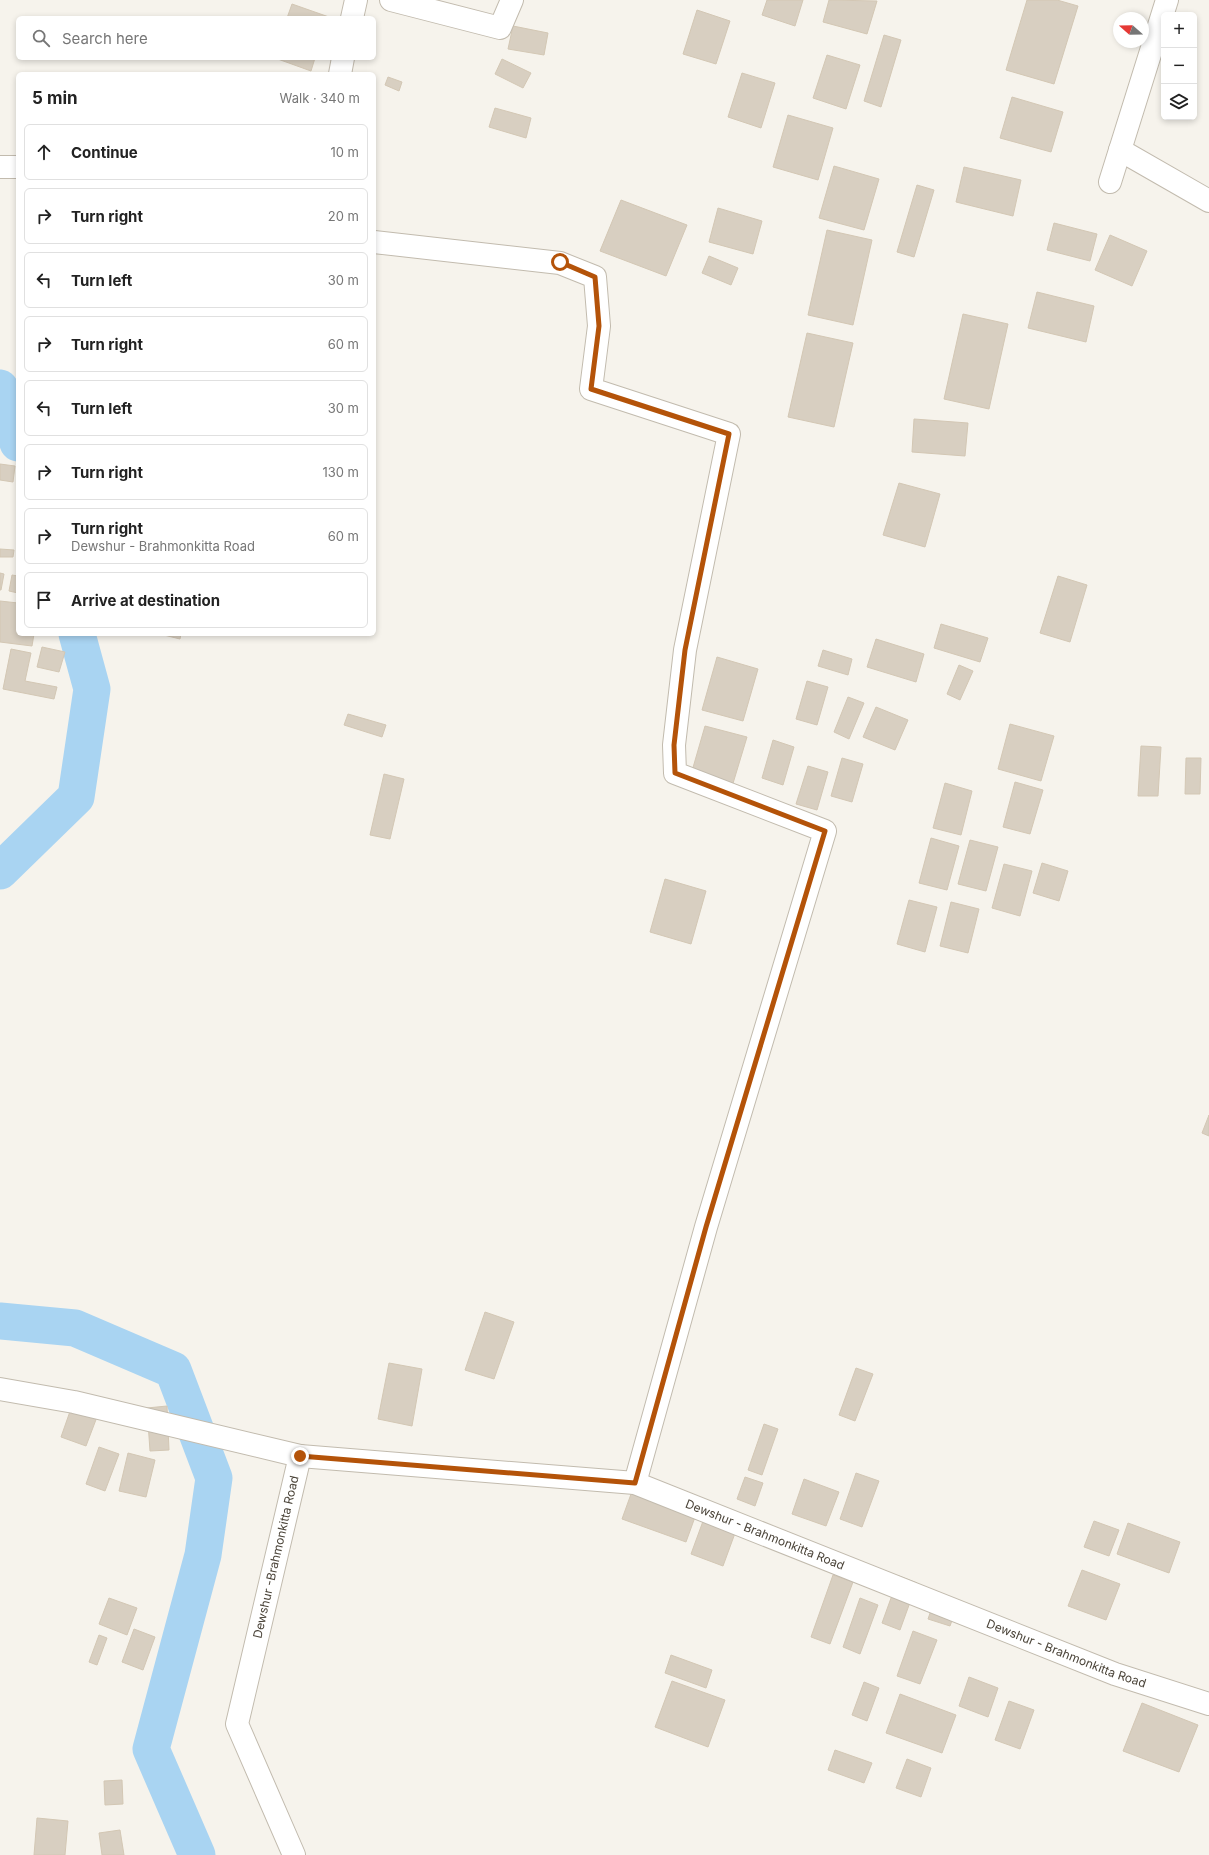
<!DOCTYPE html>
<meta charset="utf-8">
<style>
body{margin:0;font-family:Inter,sans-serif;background:#f6f6f6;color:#222}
.controls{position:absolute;right:12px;top:12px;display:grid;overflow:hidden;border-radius:6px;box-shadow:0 2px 6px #0003}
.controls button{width:36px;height:36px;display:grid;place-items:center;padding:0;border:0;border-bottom:1px solid #e0e0e0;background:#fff;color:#222;font:20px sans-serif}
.compass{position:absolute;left:1113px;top:12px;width:36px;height:36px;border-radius:50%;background:#fff;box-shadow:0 2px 6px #0003;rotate:290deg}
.stop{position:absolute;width:12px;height:12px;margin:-9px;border:3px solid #b45309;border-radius:50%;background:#fff}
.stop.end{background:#b45309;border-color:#fff;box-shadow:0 1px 4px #0008}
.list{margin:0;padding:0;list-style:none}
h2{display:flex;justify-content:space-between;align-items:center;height:52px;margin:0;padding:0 16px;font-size:17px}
h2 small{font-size:13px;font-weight:400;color:#767676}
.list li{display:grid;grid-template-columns:26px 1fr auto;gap:12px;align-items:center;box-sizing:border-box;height:56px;margin:0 8px 8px;padding:0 8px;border:1px solid #e0e0e0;border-radius:6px}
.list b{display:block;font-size:15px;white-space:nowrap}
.list p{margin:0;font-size:13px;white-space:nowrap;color:#767676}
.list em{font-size:13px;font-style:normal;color:#767676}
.icon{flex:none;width:22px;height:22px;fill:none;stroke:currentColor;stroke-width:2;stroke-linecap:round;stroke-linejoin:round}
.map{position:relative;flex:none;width:1209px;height:1855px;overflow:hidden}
.search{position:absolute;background:#fff;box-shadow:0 2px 6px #0003;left:16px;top:16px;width:360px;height:44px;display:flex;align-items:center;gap:10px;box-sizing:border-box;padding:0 14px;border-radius:6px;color:#767676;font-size:15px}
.panel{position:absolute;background:#fff;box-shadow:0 2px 6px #0003;left:16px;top:72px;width:360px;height:564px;border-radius:6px}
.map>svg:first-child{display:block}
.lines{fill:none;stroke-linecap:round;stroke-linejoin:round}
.canal{stroke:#a9d4f2;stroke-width:37}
.building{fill:#d8cfc1;stroke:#d3c7b4}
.minor-casing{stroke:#c2bbae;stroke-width:24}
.minor{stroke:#fff;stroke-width:22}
.route{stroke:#b45309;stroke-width:5}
.labels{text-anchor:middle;stroke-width:3;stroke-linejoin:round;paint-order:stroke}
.street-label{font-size:12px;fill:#4b4439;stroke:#fff}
</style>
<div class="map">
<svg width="1209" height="1855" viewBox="0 0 1209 1855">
<rect width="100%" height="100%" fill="#f6f3ec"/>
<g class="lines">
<g class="canal">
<polyline points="0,388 18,443"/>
<polyline points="0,871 76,797 92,689 77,634"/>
<polyline points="0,1321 75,1328 173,1370 214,1478 203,1555 151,1749 197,1855"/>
</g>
</g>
<g class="building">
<polygon points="767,0 803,0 795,26 762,15"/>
<polygon points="829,0 877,1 867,34 823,22"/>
<polygon points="1027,0 1057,0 1078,6 1054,84 1006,70"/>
<polygon points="292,4 329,17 329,18 287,18"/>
<polygon points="697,10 730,21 716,64 683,54"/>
<polygon points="513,26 548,33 544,55 508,49"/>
<polygon points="884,35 901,40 881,107 864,101"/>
<polygon points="827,55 860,65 846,109 813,98"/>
<polygon points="275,58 315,58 311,71"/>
<polygon points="502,59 531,73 523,88 495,74"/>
<polygon points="742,73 775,83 761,128 728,117"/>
<polygon points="388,77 402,82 399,91 385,85"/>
<polygon points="1012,97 1063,112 1051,152 1000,138"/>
<polygon points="495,108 531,118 526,138 489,127"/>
<polygon points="788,115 833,128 818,180 773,167"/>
<polygon points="834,166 879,179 864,230 819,218"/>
<polygon points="964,167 1021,180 1013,216 956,202"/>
<polygon points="917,185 934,190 914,257 897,252"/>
<polygon points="621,200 687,225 666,276 600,251"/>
<polygon points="718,208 762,221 753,254 709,242"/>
<polygon points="1054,223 1097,234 1090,261 1047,250"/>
<polygon points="827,230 872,240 853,325 808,315"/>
<polygon points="1110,235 1147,251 1132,286 1095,270"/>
<polygon points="709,256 738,268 731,285 702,273"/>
<polygon points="1037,292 1094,306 1086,342 1028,328"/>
<polygon points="963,314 1008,324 989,409 944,399"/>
<polygon points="807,333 853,343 834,427 788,417"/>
<polygon points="914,419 968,423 965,456 912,452"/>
<polygon points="0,464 15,466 13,482 0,480"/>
<polygon points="899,483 940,494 925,547 883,535"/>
<polygon points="0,549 14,550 13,557 0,557"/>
<polygon points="0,573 4,574 1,590 0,590"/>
<polygon points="12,575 18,576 18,593 9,591"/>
<polygon points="1058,576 1087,585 1070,642 1040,633"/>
<polygon points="0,601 18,603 18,634 34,634 32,646 0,642"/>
<polygon points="941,624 988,638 980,662 934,648"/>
<polygon points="160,634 181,634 180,639"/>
<polygon points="876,639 924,654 916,682 867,667"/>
<polygon points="42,647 65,652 59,672 37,667"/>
<polygon points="11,649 31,653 25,681 57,687 54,699 3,689"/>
<polygon points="823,650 852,659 848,675 818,666"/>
<polygon points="717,657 758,669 743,721 702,710"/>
<polygon points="959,665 973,671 960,700 947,694"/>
<polygon points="807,681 828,687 817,725 796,719"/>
<polygon points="848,697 864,703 849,739 834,732"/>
<polygon points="876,707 908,720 895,750 863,737"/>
<polygon points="348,714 386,725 382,737 344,725"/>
<polygon points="1010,724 1054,736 1041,781 998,769"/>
<polygon points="705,726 747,737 731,790 690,778"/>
<polygon points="773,740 794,747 783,785 762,778"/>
<polygon points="1141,746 1161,747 1158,796 1138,796"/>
<polygon points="842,758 863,764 852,802 831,796"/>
<polygon points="1186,758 1201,758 1200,794 1185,794"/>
<polygon points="808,766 828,772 817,810 796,804"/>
<polygon points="384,774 404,779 390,839 370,835"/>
<polygon points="1015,782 1043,790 1030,834 1003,827"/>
<polygon points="945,783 972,791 961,835 933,828"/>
<polygon points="931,838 959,846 947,890 919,883"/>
<polygon points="970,840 998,847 986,891 958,884"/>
<polygon points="1042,863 1068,871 1059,901 1033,893"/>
<polygon points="1004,864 1032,871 1020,916 992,908"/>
<polygon points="665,879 706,891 691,944 650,932"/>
<polygon points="909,900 937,907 925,952 897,944"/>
<polygon points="951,902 979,909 968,953 940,946"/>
<polygon points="1209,1115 1209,1136 1202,1133"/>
<polygon points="485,1312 514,1322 494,1379 465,1370"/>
<polygon points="389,1363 422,1369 412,1426 378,1419"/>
<polygon points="856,1368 873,1374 855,1421 839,1415"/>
<polygon points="74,1400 100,1409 86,1446 61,1437"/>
<polygon points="167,1406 169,1450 150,1451 147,1408"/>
<polygon points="764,1424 778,1429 762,1475 748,1470"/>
<polygon points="99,1447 119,1454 105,1491 86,1484"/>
<polygon points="128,1453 155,1460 146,1497 119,1491"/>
<polygon points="856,1473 879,1481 862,1527 840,1519"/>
<polygon points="745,1477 763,1483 755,1506 737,1499"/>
<polygon points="804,1479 839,1492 826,1526 792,1514"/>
<polygon points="635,1483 699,1506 686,1542 622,1519"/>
<polygon points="706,1513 738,1525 723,1566 691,1554"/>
<polygon points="1094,1521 1119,1530 1109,1556 1084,1547"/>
<polygon points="1128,1523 1180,1542 1169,1573 1117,1554"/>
<polygon points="1082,1570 1120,1584 1106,1620 1068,1606"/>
<polygon points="833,1575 853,1582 830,1644 811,1637"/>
<polygon points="899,1576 917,1583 900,1630 882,1623"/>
<polygon points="937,1593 959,1601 950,1626 928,1619"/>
<polygon points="109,1598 137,1608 127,1635 99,1624"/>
<polygon points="860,1598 878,1605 860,1654 843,1647"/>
<polygon points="134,1629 155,1637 143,1670 122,1662"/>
<polygon points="913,1631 937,1640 920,1684 897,1676"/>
<polygon points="99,1635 107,1638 97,1665 89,1662"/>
<polygon points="671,1655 712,1670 706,1688 665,1673"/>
<polygon points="969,1677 998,1688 988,1717 959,1706"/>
<polygon points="672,1681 725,1700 708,1747 655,1727"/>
<polygon points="864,1682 879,1688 867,1721 852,1715"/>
<polygon points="900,1694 956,1715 942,1753 886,1733"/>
<polygon points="1009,1701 1034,1710 1020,1749 995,1740"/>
<polygon points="1142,1703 1198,1725 1179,1772 1123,1751"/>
<polygon points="835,1750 872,1763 864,1783 828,1770"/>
<polygon points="907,1759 931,1768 921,1797 896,1788"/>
<polygon points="122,1780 123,1804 105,1805 104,1781"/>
<polygon points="37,1818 68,1821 65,1855 34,1855"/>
<polygon points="120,1830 124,1855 102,1855 99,1833"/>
</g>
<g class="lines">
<g class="minor-casing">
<g id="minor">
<polyline points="391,0 500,28 512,0"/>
<polyline points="352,18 356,0"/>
<polyline points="340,74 343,58"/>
<polyline points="1120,150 1209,201"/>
<polyline points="0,167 18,167"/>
<polyline points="1110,182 1167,0"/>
<polyline points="374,242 560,263 595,277 599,326 591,389 729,434 685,650 674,745 675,773 825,831 706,1227 635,1483"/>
<polyline points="0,1389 74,1402 300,1456 237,1724 294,1855"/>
<path id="s1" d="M300 1456 635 1483 1115 1674 1209 1704"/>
</g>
</g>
<use href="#minor" class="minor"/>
</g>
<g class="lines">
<polyline class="route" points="300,1456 635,1483 706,1227 825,831 675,773 674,745 685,650 729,434 591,389 599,326 595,277 560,262"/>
</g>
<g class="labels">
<g class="street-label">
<text dy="4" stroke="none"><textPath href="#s1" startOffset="476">Dewshur - Brahmonkitta Road</textPath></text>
<text transform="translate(276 1557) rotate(-77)" y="4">Dewshur -Brahmonkitta Road</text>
<text dy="4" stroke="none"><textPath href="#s1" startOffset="800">Dewshur - Brahmonkitta Road</textPath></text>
</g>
</g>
</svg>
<div class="controls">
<button>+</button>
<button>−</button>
<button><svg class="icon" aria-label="layers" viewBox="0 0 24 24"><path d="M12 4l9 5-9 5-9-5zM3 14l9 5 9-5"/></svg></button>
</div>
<svg class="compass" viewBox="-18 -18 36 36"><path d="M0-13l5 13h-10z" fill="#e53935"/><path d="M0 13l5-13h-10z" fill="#767676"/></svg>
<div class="stop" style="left:560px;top:262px"></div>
<div class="stop end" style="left:300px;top:1456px"></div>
<div class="search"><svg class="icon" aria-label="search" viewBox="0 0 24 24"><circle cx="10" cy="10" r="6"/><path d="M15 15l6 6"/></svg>Search here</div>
<section class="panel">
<h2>5 min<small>Walk · 340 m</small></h2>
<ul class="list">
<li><svg class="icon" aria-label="ahead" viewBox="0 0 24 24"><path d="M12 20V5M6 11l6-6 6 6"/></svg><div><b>Continue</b></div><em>10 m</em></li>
<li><svg class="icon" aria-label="right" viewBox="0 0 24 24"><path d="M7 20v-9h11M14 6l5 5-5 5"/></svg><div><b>Turn right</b></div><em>20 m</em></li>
<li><svg class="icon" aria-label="left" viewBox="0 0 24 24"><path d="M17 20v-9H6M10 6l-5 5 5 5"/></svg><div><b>Turn left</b></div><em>30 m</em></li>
<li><svg class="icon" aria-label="right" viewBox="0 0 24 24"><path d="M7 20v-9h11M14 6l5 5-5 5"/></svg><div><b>Turn right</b></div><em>60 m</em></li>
<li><svg class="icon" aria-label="left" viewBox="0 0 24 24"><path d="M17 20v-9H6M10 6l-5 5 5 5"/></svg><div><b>Turn left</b></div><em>30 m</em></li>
<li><svg class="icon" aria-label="right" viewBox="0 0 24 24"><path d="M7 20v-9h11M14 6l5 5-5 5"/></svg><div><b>Turn right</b></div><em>130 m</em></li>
<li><svg class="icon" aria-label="right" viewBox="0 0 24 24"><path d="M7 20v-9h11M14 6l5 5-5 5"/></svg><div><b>Turn right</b><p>Dewshur - Brahmonkitta Road</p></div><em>60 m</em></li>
<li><svg class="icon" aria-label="arrive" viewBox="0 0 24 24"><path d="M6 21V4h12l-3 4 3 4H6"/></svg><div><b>Arrive at destination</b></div></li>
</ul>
</section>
</div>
